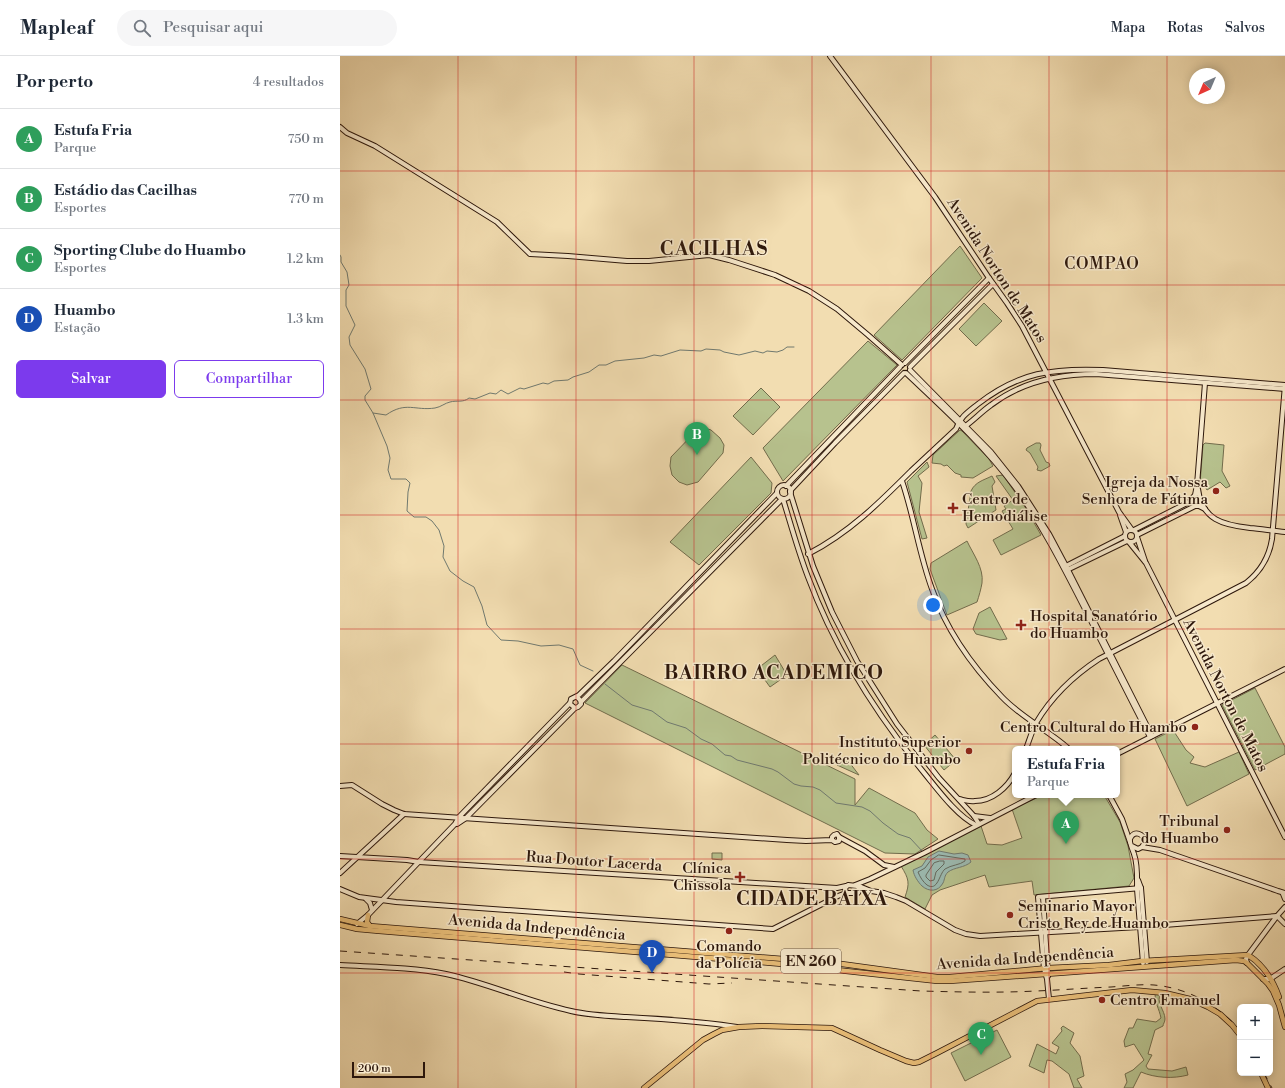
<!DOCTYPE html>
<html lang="pt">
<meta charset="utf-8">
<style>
body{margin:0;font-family:"Libre Bodoni",serif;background:#f6f6f7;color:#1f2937}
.controls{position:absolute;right:12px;bottom:12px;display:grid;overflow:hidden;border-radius:6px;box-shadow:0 2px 10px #0003}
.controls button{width:36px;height:36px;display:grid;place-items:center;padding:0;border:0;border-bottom:1px solid #e0e1e3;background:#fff;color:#1f2937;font:20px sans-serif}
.compass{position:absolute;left:849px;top:12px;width:36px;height:36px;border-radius:50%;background:#fff;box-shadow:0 2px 10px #0003;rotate:224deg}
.scale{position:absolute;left:12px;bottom:10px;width:73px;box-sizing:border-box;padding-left:4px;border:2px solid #2d170b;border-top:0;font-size:11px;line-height:14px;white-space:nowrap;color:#2d170b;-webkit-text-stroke:3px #f7e9cc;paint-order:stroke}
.you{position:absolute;left:593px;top:549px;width:14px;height:14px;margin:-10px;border:3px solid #fff;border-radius:50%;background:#1a73e8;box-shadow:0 0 0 6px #1a73e833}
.badge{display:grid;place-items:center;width:26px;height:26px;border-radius:50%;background:#7c3aed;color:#fff;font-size:13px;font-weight:700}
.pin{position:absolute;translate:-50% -33px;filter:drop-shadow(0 1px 2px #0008)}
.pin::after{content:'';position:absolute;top:21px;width:14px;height:12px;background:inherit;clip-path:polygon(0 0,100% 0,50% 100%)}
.popup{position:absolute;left:672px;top:690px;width:108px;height:52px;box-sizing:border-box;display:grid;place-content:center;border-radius:6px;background:#fff;filter:drop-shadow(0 1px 3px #0005);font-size:13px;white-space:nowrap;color:#747a83}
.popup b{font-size:15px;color:#1f2937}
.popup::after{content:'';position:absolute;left:50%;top:100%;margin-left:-8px;border:8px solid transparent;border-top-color:#fff}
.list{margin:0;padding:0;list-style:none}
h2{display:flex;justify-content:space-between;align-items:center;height:52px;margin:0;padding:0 16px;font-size:17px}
h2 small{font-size:13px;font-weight:400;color:#747a83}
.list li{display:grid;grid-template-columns:26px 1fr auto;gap:12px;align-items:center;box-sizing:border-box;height:60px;padding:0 16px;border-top:1px solid #e0e1e3}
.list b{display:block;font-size:15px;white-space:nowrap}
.list p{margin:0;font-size:13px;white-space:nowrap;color:#747a83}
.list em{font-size:13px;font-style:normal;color:#747a83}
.actions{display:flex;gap:8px;padding:12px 16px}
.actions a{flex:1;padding:9px 0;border:1px solid #7c3aed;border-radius:6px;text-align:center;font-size:14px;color:#7c3aed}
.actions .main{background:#7c3aed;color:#fff}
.icon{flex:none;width:22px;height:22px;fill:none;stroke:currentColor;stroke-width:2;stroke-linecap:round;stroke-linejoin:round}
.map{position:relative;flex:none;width:945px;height:1032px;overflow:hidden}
header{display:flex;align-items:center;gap:24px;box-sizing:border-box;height:56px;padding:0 20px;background:#fff;border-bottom:1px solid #e0e1e3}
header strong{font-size:19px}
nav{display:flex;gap:22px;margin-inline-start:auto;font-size:14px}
.search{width:280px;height:36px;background:#f6f6f7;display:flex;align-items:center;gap:10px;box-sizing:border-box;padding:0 14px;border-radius:22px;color:#747a83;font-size:15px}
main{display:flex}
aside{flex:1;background:#fff}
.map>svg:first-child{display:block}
.green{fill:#b7c28e;stroke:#726c4c}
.water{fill:#9cbbb2;stroke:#70796f}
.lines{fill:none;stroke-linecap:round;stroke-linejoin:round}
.shore{stroke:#64695e;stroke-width:1}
.stream{stroke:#70796f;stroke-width:1}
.secondary-casing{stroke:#2d170b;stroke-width:6}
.primary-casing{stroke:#2d170b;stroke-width:6}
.secondary{stroke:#f7e9cc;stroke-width:4}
.primary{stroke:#e9be78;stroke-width:4.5}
.rail{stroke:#2d170b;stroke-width:1;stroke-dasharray:7 7;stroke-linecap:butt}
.grid{fill:none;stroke:#d62828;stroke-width:1;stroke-opacity:0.55}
.poi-dot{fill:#8f2418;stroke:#f7e9cc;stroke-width:1.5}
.labels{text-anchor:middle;stroke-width:3;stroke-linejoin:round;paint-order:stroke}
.shield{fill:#f7e9cc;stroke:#6a5645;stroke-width:1}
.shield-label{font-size:14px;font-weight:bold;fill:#2d170b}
.street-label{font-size:15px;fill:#2d170b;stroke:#f7e9cc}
.poi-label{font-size:15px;fill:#2d170b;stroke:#f7e9cc;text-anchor:end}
.neighbourhood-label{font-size:16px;letter-spacing:1px;fill:#2d170b;stroke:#f7e9cc}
.district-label{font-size:19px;font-weight:bold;letter-spacing:1px;fill:#2d170b;stroke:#f7e9cc}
</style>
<header>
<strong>Mapleaf</strong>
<div class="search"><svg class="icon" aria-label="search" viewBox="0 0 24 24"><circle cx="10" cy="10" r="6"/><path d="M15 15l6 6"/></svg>Pesquisar aqui</div>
<nav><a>Mapa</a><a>Rotas</a><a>Salvos</a></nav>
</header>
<main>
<aside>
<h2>Por perto<small>4 resultados</small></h2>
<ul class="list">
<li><span class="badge" style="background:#2e9e5b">A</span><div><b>Estufa Fria</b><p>Parque</p></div><em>750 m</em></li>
<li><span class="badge" style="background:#2e9e5b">B</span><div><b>Estádio das Cacilhas</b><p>Esportes</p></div><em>770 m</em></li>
<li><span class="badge" style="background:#2e9e5b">C</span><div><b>Sporting Clube do Huambo</b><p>Esportes</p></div><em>1.2 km</em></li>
<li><span class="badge" style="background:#1a4fb4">D</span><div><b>Huambo</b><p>Estação</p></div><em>1.3 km</em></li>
</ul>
<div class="actions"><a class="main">Salvar</a><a>Compartilhar</a></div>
</aside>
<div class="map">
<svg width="945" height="1032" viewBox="0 0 945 1032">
<rect width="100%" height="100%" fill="#f2ddb1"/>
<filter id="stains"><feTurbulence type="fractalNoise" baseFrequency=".005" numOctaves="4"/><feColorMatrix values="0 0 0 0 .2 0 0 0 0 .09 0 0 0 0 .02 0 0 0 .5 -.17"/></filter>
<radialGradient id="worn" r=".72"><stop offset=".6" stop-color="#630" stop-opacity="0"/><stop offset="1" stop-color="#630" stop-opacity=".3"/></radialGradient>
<g class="green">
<polygon points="620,190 642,222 562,304 534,279"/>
<polygon points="644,247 662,265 636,290 619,273"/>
<polygon points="528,285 557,309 443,425 423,392"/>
<polygon points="421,332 440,351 413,379 393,360"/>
<polygon points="362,371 371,374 380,382 384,389 383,397 358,426 347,429 339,426 332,419 330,410 331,401 357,374"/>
<polygon points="620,374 622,375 649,403 653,410 633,422 621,421 621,419 615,417 607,409 604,410 601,408 592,407 593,399"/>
<polygon points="696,387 700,387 701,389 700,394 706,406 709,407 710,410 701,415 697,414 698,411 690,397 686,394 687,392"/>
<polygon points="865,387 884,389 882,415 890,430 886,432 880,426 867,434 863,427 860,428 863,389"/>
<polygon points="411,401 432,427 431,437 359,509 330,486"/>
<polygon points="587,406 589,411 578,420 582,427 579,456 587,482 582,483 567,426"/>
<polygon points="663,419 685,451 701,479 661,499 653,484 673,473 662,455 666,453 664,450 673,444 656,420"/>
<path d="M652 420 655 426 652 430 656 454 628 472 626 468 631 435C635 426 644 424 652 420Z"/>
<path d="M627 485C633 498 644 512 642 527 641 533 639 540 637 546L607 559 590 513 591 507Z"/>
<polygon points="650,551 667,583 660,584 636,578 633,573 639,557"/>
<polygon points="435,599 447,619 430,631 417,613"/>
<polygon points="282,609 515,723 515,749 529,732 575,757 587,774 598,783 575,798 545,797 245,647"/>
<polygon points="915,632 945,691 945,698 915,714 882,649"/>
<polygon points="833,674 846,694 854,701 850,707 865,711 899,696 909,718 847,750 815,683"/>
<polygon points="595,679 616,704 604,714 584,689"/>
<polygon points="506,702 519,719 497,709"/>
<path d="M703 739H764L780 766 788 790 794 822 789 830 694 839 692 825 649 831 645 819 600 834 592 839 585 853 565 841C570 827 569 823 561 810L641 770 647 788 662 789 682 782 672 753Z"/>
<polygon points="372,797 382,797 382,804 372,803"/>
<path d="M815 936 821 937C815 946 825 954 825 963 825 966 823 968 823 970L815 974 808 998 812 999 806 1010 808 1013 832 1015 846 1011 848 1019C833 1023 815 1022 801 1016L793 1032H784L787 1026 785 1018 793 1014 804 1004 794 988 785 991 784 985 789 972H793L797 963 816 966 821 962C819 952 815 948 815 936Z"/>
<polygon points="723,970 734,977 730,987 740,1000 744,1020 737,1023 742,1032 734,1032 729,1018 712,1005 707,1004 704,1017 689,1010 697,988 716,998 719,991 712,987 722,975 721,972"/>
<polygon points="657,974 671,1001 625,1025 611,997"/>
</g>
<path class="water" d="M599 795 614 798 622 797 628 799 631 806C624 812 615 811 608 816 604 820 605 823 603 827 598 836 589 836 582 830 578 826 574 820 573 814L582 810 588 801Z"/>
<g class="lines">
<g class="shore">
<path d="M599 799 625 803V805C620 809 611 809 605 813 599 818 598 836 587 829 583 826 580 821 578 816L585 812 591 804Z"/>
<polygon points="600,805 604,805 604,808 596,816 594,824 590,825 586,821 586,819 594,807"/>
</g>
<g class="stream">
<polyline points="0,199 1,201 1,206 7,216 9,229 6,234 6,250 15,269 9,281 10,289 25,313 31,333 25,340 25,344 33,357 47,390 50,402 48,414 51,423 66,423 70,427 68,436 67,455 74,461 86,461 92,465 99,474 104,490 103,501 110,515 123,525 134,531 142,550 147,569 161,584 178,585 201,590 219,589 233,593 240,609 253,615"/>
<path d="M33 357 46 359C66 345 75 355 95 352 101 351 105 347 110 346 117 344 123 347 129 342L135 343 150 337 156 338 161 334 168 338 180 332 184 333 203 327 208 328 214 325 228 324 233 321 249 316 259 309H266L275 305 304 302 314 299 321 300 340 294 361 295 366 293 380 294 384 296 399 299 415 295 423 297 427 295 437 296 443 294 447 291H454"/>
<polyline points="265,628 292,649 312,655 327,666 346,672 361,683 372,688 385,699 391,700 397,704 432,713 438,716 454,728 461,730 473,731 480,734 496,747 522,751 530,755 543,767 558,778 570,782 583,796"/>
</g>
<g class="secondary-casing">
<g id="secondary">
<polyline points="490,0 595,141 649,222 667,247 682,270 779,456 792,474"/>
<polyline points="0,71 7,77 35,90 157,166 190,198 228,200 287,205 309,205 369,199 389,204 435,219 469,235 497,253 528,279 562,309"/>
<polyline points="565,307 649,222"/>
<polyline points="570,311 653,228"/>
<polyline points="570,314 651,396 678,430 709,478 726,510 812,680"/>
<path d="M566 317C604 353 644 389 675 431 703 470 725 514 747 557 768 598 789 640 810 681"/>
<path d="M624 371C633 365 641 356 651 349 681 326 718 318 756 318L945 333"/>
<path d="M562 425C574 460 579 498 592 533 606 573 632 610 662 641 682 662 708 674 729 693"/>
<circle cx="444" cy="436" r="7"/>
<polyline points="446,430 560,311"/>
<path d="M858 433C862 464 883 469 910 472 922 473 933 475 945 476"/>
<polyline points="450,435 495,387 564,317"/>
<polyline points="450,436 473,510 492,556 517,605 557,668 599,722 634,760 639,768"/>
<path d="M443 443C451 469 458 495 468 521 495 594 536 658 585 718 598 734 618 761 636 769"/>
<polyline points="780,459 786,476"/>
<circle cx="791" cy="480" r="6"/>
<polyline points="794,474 849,446 855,439 857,429 865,327"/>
<polyline points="797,479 855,450 859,450 865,453"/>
<polyline points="797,481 805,505"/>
<polyline points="789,486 806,507 945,781"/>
<path d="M468 498C509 477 539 447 571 415 586 401 601 387 616 373 620 361 628 356 638 348 679 316 713 312 763 314L945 329"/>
<polyline points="724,511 785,480"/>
<polyline points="727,514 787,485"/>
<polyline points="237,641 240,644 241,648 238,651 235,652 230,648 231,643 239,639 274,605 437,437"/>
<polyline points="241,646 442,443"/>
<path d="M686 693C689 685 692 675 696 667 712 640 733 620 759 603L906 527C920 516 929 502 932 483L945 329"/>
<polyline points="777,698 945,613"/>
<polyline points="0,730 12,729 42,748 54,754 64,758 447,784 466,785 492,784 495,786 499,785 499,781 497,778 494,779 492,781 492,784"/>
<polyline points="769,739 782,763 790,786"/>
<path d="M619 743C624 744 629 746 635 745 652 745 667 732 675 717"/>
<polyline points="634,760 650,762"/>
<polyline points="117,768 126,762 235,652"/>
<polyline points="499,781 525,795 544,809 554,811"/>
<path d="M792 790 798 793 802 791 805 786C804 778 794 773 790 783 789 787 793 794 794 798 798 809 797 822 797 833L803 907"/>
<polyline points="802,791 820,794 938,835 945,837"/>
<polyline points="0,800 67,804 79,806 497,832 506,830"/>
<polyline points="0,817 64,758"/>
<polyline points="798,824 801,832 807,906"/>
<polyline points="515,829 530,823 584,797 696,739"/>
<polyline points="519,830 531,835 544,837 556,841 566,845 615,874 626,878 640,880 799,871 937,860"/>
<polyline points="0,833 19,841 56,846 433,873 498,840 506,837 518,837 520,833 517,830 508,829 505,832 506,837"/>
<polyline points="943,838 945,843"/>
<polyline points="703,841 708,920"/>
<polyline points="26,843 30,847 32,854"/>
<polyline points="937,860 945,868"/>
<polyline points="17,868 28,859 115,768 119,761 230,647"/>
<polyline points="907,907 906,903 908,899 937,860 945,851"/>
<path d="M0 909C35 911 71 911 106 918 148 927 188 946 231 955 248 959 267 960 285 961 322 963 360 965 397 971"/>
<polyline points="923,923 930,923 945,913"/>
<polyline points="709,943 707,923 704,913 698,841 801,832"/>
</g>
</g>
<g class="primary-casing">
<g id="primary">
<polyline points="28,859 27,866 30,870"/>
<path d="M0 863 30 870 469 905 502 908 597 921H610L708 912 769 909 802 905 908 899C924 909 933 924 939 941"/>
<polyline points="0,869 17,873 39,875 442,908 597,925 610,925 896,904 904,905 907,907 928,928 933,935 939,949 945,971"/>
<polyline points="921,1017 928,1032"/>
<polyline points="304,1032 363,984 374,978 382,974 399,971 422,970 492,972 540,994 566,1005 574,1007 579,1006 597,997 697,945 792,934 825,937 850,943 868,951 880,958 892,969 900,979"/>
</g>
</g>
<use href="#secondary" class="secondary"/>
<use href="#primary" class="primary"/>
<g class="rail">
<path d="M0 895 581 935C619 936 657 937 696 935 721 934 746 932 771 931 785 930 800 928 814 929 848 932 878 949 900 974"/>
<polyline points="224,916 239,918 369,928 392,927"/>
<polyline points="924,1017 932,1032"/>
</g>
</g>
<path class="grid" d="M118 0V1032M236 0V1032M354 0V1032M472 0V1032M591 0V1032M709 0V1032M827 0V1032M0 115H945M0 229H945M0 344H945M0 459H945M0 573H945M0 688H945M0 803H945M0 917H945"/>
<g class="poi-dot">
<circle cx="876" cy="435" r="4"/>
<path d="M611 446h4v4h4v4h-4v4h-4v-4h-4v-4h4z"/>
<path d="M679 563h4v4h4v4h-4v4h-4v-4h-4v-4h4z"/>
<circle cx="855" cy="671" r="4"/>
<circle cx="629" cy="695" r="4"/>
<circle cx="887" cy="774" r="4"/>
<path d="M398 815h4v4h4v4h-4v4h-4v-4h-4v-4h4z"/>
<circle cx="670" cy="859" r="4"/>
<circle cx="389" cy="875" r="4"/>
<circle cx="762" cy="944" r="4"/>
</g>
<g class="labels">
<rect class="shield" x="441" y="893" width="60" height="24" rx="3"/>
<g class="shield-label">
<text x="471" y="910">EN 260</text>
</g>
<g class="street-label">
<text transform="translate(657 214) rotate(57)" y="5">Avenida Norton de Matos</text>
<text transform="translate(886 639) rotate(63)" y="5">Avenida Norton de Matos</text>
<text transform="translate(254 805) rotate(4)" y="5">Rua Doutor Lacerda</text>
<text transform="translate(197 871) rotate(5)" y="5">Avenida da Independência</text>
<text transform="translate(685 902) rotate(-4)" y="5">Avenida da Independência</text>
</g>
<g class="poi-label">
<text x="868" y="431">Igreja da Nossa<tspan x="868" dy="17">Senhora de Fátima</tspan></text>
<text x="622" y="448" text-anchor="start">Centro de<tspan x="622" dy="17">Hemodiálise</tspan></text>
<text x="690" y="565" text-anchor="start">Hospital Sanatório<tspan x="690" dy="17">do Huambo</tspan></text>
<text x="847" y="676">Centro Cultural do Huambo</text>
<text x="621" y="691">Instituto Superior<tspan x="621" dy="17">Politécnico do Huambo</tspan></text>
<text x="879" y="770">Tribunal<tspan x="879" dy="17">do Huambo</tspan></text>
<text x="391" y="817">Clínica<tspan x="391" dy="17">Chissola</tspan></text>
<text x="678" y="855" text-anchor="start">Seminario Mayor<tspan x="678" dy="17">Cristo Rey de Huambo</tspan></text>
<text x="389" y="895" text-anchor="middle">Comando<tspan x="389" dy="17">da Polícia</tspan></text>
<text x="770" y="949" text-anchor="start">Centro Emanuel</text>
</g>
<g class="neighbourhood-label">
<text x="762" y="213">COMPAO</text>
</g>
<g class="district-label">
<text x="374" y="199">CACILHAS</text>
<text x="434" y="623">BAIRRO ACADEMICO</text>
<text x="472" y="849">CIDADE BAIXA</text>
</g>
</g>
<rect width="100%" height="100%" filter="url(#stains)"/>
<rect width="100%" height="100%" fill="url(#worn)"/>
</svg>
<div class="controls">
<button>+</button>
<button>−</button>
</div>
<svg class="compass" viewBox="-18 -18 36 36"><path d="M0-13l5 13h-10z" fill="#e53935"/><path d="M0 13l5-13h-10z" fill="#747a83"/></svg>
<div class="scale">200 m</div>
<div class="you"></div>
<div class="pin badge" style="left:726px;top:788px;background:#2e9e5b">A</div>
<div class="popup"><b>Estufa Fria</b>Parque</div>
<div class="pin badge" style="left:357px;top:399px;background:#2e9e5b">B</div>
<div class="pin badge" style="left:641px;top:999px;background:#2e9e5b">C</div>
<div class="pin badge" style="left:312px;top:917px;background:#1a4fb4">D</div>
</div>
</main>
